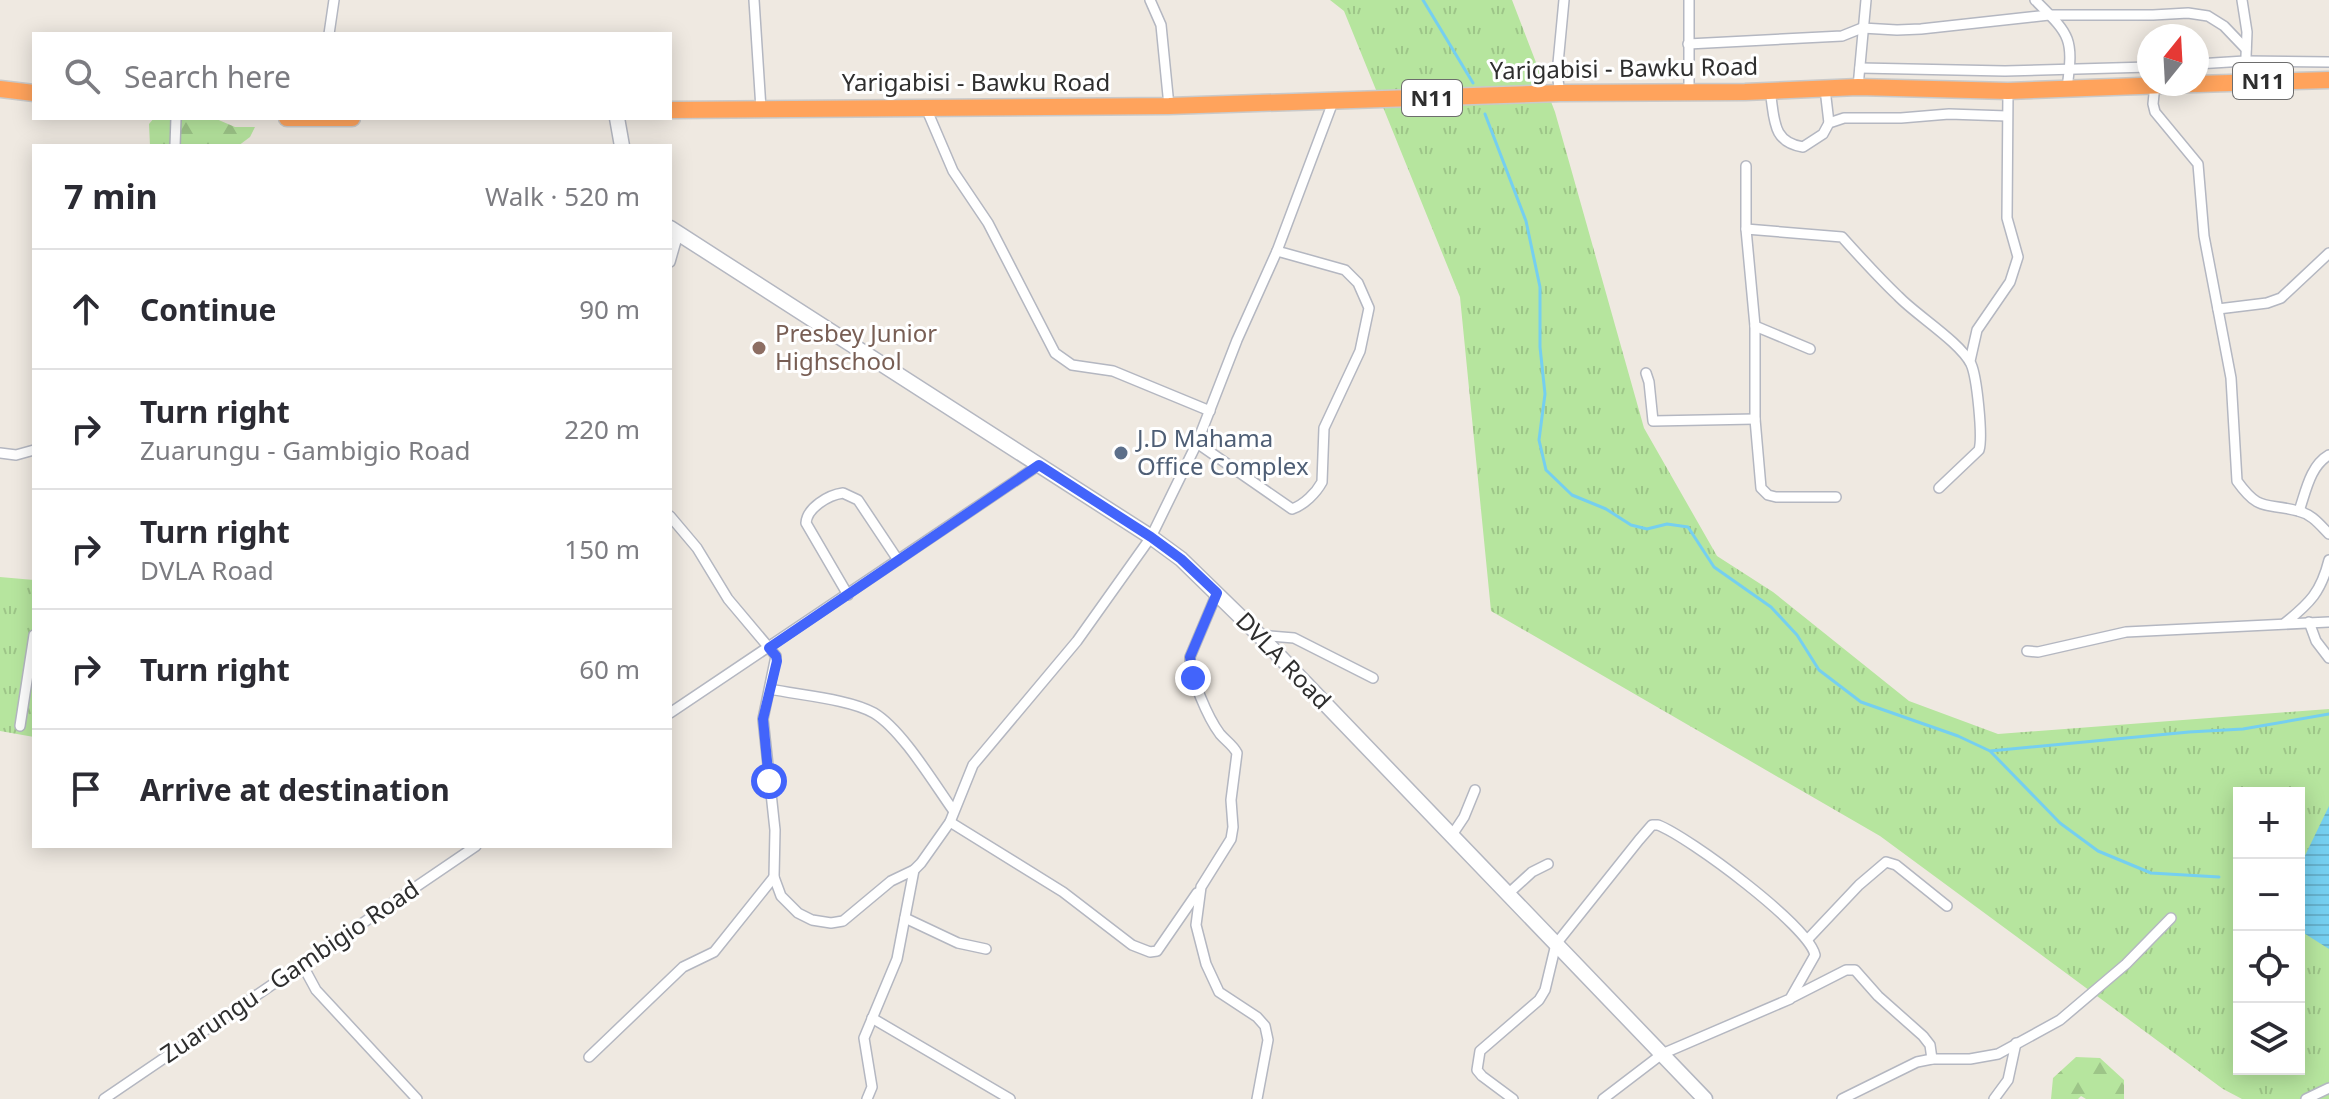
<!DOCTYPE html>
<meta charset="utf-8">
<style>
body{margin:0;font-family:"Noto Sans",sans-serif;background:#f7f7f7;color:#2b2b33}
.controls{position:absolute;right:24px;bottom:24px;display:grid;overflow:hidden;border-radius:0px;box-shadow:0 4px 20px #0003}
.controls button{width:72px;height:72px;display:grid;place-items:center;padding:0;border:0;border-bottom:2px solid #e1e1e2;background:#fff;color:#2b2b33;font:40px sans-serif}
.compass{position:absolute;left:2137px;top:24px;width:72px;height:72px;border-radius:50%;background:#fff;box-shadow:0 4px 20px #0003;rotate:18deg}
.stop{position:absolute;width:24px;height:24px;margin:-18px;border:6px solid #4264fb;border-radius:50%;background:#fff}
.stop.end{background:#4264fb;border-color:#fff;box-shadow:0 2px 8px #0008}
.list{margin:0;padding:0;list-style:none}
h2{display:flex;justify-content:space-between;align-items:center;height:104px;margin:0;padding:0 32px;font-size:34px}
h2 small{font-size:26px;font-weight:400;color:#7c7c81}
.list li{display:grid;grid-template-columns:52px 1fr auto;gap:24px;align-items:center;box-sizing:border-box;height:120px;padding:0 32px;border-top:2px solid #e1e1e2}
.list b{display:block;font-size:30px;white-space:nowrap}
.list p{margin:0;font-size:26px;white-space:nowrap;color:#7c7c81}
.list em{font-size:26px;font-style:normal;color:#7c7c81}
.icon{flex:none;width:44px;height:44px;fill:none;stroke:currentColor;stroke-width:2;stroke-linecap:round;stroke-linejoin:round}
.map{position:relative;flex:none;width:2329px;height:1099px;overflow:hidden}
.search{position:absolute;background:#fff;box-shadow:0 4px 20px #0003;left:32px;top:32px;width:640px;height:88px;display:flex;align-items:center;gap:20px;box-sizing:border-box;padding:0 28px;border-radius:0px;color:#7c7c81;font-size:30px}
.panel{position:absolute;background:#fff;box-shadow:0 4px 20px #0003;left:32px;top:144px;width:640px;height:704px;border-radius:0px}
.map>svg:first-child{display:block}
.grass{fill:url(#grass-tufts);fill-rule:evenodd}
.forest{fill:url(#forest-firs)}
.water{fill:url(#water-rules)}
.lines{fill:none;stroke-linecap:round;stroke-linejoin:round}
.stream{stroke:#75cff0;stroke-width:3}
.street-casing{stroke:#b4b7c1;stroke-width:12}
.secondary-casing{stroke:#b4b7c1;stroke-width:17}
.highway-casing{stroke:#c9c9c9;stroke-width:19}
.street{stroke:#fff;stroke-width:9}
.secondary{stroke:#fff;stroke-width:14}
.highway{stroke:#ffa35c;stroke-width:16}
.route{stroke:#4264fb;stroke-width:10}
.education-dot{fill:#8d6e63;stroke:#fff;stroke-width:3}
.service-dot{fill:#5c6f8a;stroke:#fff;stroke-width:3}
.labels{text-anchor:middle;stroke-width:6;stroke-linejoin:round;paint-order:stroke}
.shield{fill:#fff;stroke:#6d6d6d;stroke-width:2}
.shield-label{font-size:22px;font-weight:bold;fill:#2e2e2e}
.street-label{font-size:24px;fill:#2e2e2e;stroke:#fff}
.education-label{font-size:24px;fill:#785e54;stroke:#fff;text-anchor:start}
.service-label{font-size:24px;fill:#4e5e75;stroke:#fff;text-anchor:start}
</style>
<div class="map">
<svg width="2329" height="1099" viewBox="0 0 2329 1099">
<defs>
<pattern id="grass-tufts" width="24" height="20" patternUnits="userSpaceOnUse" patternTransform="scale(2)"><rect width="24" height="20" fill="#b6e59e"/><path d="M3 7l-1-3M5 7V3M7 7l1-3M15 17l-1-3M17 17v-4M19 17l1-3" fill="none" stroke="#9dc588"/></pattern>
<pattern id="forest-firs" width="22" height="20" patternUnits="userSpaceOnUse" patternTransform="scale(2)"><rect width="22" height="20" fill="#b6e59e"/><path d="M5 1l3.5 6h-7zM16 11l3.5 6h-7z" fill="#9dc588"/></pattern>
<pattern id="water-rules" width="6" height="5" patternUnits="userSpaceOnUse" patternTransform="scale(2)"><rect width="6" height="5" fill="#75cff0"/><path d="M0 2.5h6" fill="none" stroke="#66b2ce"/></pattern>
</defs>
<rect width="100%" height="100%" fill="#efe9e1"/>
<g class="grass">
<path d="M1330 0H1512L1555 112 1644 428 1717 556 1773 592 1909 701 1998 734 2329 709V1099H2242L2223 1089 1880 836 1491 611 1460 297 1344 11ZM2239 793H2299V1069H2239Z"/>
<polygon points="0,577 34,580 34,737 0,731"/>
</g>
<g class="forest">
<polygon points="154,118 214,118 235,127 255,127 250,137 238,146 150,146 149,124"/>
<polygon points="2076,1057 2100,1058 2124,1080 2124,1099 2086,1099 2081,1096 2078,1099 2051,1099 2053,1078"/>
</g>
<polygon class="water" points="2329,806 2329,949 2299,930 2299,868"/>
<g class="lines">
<g class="stream">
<polyline points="1423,0 1473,83"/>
<polyline points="1485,114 1526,221 1540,287 1540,347 1545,394 1539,440 1546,470 1572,495 1606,509 1631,525 1647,529 1667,524 1688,527 1714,567 1771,607 1797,635 1819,670 1861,702 1958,736 1990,751 2189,732 2243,729 2329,714"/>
<polyline points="1991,752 2060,823 2098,851 2151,873 2219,877"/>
</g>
<g class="street-casing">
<g id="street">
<polyline points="754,0 761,109"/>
<polyline points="1150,0 1161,25 1169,106"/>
<polyline points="1689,0 1689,91"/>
<path d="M2035 0C2070 35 2074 37 2067 88"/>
<polyline points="2242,0 2247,32 2245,81"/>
<polyline points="329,34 334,0"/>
<polyline points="1688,44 1842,36 1862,28 1897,30 1921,29 2049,15 2153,15 2188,13 2208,16 2224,26 2246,49"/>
<polyline points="2197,64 2245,61 2329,62"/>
<polyline points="1860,68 2005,71 2149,67"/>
<path d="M2155 84 2153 104 2155 112 2198 164 2204 236 2231 378 2237 481C2260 513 2265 502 2298 511 2312 514 2320 525 2329 534"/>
<polyline points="1858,87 1866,0"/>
<polyline points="1825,89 1829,123"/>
<path d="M1770 91C1775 118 1771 142 1803 147L1823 134 1829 123 1844 118H1901L1949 114 2007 116"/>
<polyline points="1560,93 1557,74 1564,0"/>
<polyline points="926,108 953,171 988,223 1055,353 1072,365 1113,371 1210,411"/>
<polyline points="175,146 176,118"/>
<polyline points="1746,166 1746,229 1755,326 1755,419 1761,488 1768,495 1776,497 1836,497"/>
<path d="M1746 229 1842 237C1860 257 1878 277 1898 296 1916 315 1960 342 1971 364 1977 377 1983 437 1979 450L1939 488"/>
<polyline points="670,262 678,234"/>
<polyline points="2218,309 2267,303 2281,298 2329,253"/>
<polyline points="1755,326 1810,349"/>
<polyline points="1970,361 1977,330 2010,282 2018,257 2007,218 2008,91"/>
<polyline points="1646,373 1649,382 1653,421 1755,419"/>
<path d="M1197 443 1292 509C1304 505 1316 493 1322 482L1324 428 1360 351 1369 308 1358 283 1345 270 1277 251"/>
<polyline points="0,453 16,455 34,450"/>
<path d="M2299 511C2306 491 2310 466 2329 455"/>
<polyline points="670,516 697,548 728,599 776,656 763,719 775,830 774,877 781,896 798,913 812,920 831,923 843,921 891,881 914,870 921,863 950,822 973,765 1077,641 1151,537 1197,443 1237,340 1277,251 1333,102"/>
<path d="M1217 593 1190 657C1190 677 1208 718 1220 734 1226 741 1233 745 1237 753L1231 800 1233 827 1231 839 1201 887 1196 925 1206 964 1219 992 1257 1017 1265 1026 1268 1040 1257 1099"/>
<path d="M848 595 806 523C807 508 828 495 843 493L858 500 898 560"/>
<polyline points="2309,622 2316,641 2329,658"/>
<path d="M2285 623C2310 603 2321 592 2329 560"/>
<polyline points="1259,635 1294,638 1373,678"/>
<polyline points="2027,651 2038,652 2126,632 2329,622"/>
<path d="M770 689C798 695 850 699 874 713 902 730 933 782 953 810"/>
<polyline points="670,713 1039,465"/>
<polyline points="20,726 34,635"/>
<polyline points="950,822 1063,892 1132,945 1150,952 1157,951 1197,893"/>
<polyline points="1452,835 1464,817 1475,790"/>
<polyline points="1509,893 1532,872 1548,864"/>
<polyline points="905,918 958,943 986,949"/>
<polyline points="1808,939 1859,885 1886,862 1896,865 1947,906"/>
<polyline points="303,966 316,990 417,1099"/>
<polyline points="1793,997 1846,970 1855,970 1878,996 1923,1036 1930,1045 1932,1059"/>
<polyline points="872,1018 1010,1099"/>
<polyline points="589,1057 683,967 714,952 774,877"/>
<polyline points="104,1099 476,846"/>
<polyline points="867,1099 872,1087 864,1038 897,959 914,870"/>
<path d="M1513 1099 1482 1076 1477 1070 1480 1051 1539 1000 1545 990 1556 944 1639 840 1652 825H1658C1689 837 1809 926 1815 955L1790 999 1662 1054 1603 1099"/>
<polyline points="1842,1099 1917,1062 1932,1059 1970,1059 1998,1054 2060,1020 2126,964 2171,918"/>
<polyline points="1994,1099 2008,1080 2016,1043"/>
<polyline points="2306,1099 2329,1088"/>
</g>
</g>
<g class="secondary-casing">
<g id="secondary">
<polyline points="617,118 622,146"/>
<polyline points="670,228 1151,537 1181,559 1259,635 1705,1099"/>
</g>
</g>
<g class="highway-casing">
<g id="highway">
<polyline points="2197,84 2329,80"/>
<polyline points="0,89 34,93"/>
<polyline points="670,110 1169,106 1560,93 1745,92 1858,87 2008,91 2194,84"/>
<polyline points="287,118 352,118"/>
</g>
</g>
<use href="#street" class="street"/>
<use href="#secondary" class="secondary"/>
<use href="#highway" class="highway"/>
</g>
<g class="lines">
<polyline class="route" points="769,781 763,719 777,661 776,656 769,648 1039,465 1151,537 1181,559 1217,593 1190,657 1193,678"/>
</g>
<circle class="education-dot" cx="759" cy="348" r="8"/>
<circle class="service-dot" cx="1121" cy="453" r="8"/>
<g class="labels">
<g class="shield">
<rect x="2233" y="63" width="60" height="36" rx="6"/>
<rect x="1402" y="80" width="60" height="36" rx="6"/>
</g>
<g class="shield-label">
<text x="2263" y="89">N11</text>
<text x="1432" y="106">N11</text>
</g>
<g class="street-label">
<text transform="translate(1624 69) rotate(-1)" y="8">Yarigabisi - Bawku Road</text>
<text x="976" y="91">Yarigabisi - Bawku Road</text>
<text transform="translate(1283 661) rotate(46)" y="8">DVLA Road</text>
<text transform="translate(290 972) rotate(-34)" y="8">Zuarungu - Gambigio Road</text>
</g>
<g class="education-label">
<text x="775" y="342">Presbey Junior<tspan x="775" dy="28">Highschool</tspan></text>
</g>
<g class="service-label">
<text x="1137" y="447">J.D Mahama<tspan x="1137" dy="28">Office Complex</tspan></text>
</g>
</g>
</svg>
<div class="controls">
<button>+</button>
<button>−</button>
<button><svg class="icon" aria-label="locate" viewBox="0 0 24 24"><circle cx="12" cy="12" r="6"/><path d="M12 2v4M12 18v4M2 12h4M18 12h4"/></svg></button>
<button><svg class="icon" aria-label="layers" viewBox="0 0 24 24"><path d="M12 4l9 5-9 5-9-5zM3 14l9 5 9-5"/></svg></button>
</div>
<svg class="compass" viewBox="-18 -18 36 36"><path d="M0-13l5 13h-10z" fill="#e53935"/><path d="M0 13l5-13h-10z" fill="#7c7c81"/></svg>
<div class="stop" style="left:769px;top:781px"></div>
<div class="stop end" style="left:1193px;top:678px"></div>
<div class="search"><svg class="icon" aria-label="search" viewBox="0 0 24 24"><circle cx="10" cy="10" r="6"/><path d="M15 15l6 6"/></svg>Search here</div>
<section class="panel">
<h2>7 min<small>Walk · 520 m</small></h2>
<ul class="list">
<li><svg class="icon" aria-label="ahead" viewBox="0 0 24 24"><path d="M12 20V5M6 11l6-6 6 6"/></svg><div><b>Continue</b></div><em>90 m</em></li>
<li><svg class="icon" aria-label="right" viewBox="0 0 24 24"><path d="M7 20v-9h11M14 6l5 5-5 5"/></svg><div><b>Turn right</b><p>Zuarungu - Gambigio Road</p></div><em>220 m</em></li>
<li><svg class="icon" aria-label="right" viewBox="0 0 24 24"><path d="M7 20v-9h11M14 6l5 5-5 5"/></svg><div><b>Turn right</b><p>DVLA Road</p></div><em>150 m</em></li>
<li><svg class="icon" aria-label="right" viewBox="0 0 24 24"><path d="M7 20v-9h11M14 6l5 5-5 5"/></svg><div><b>Turn right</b></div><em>60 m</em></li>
<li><svg class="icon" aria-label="arrive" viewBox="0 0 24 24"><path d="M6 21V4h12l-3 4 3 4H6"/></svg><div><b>Arrive at destination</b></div></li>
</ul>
</section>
</div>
